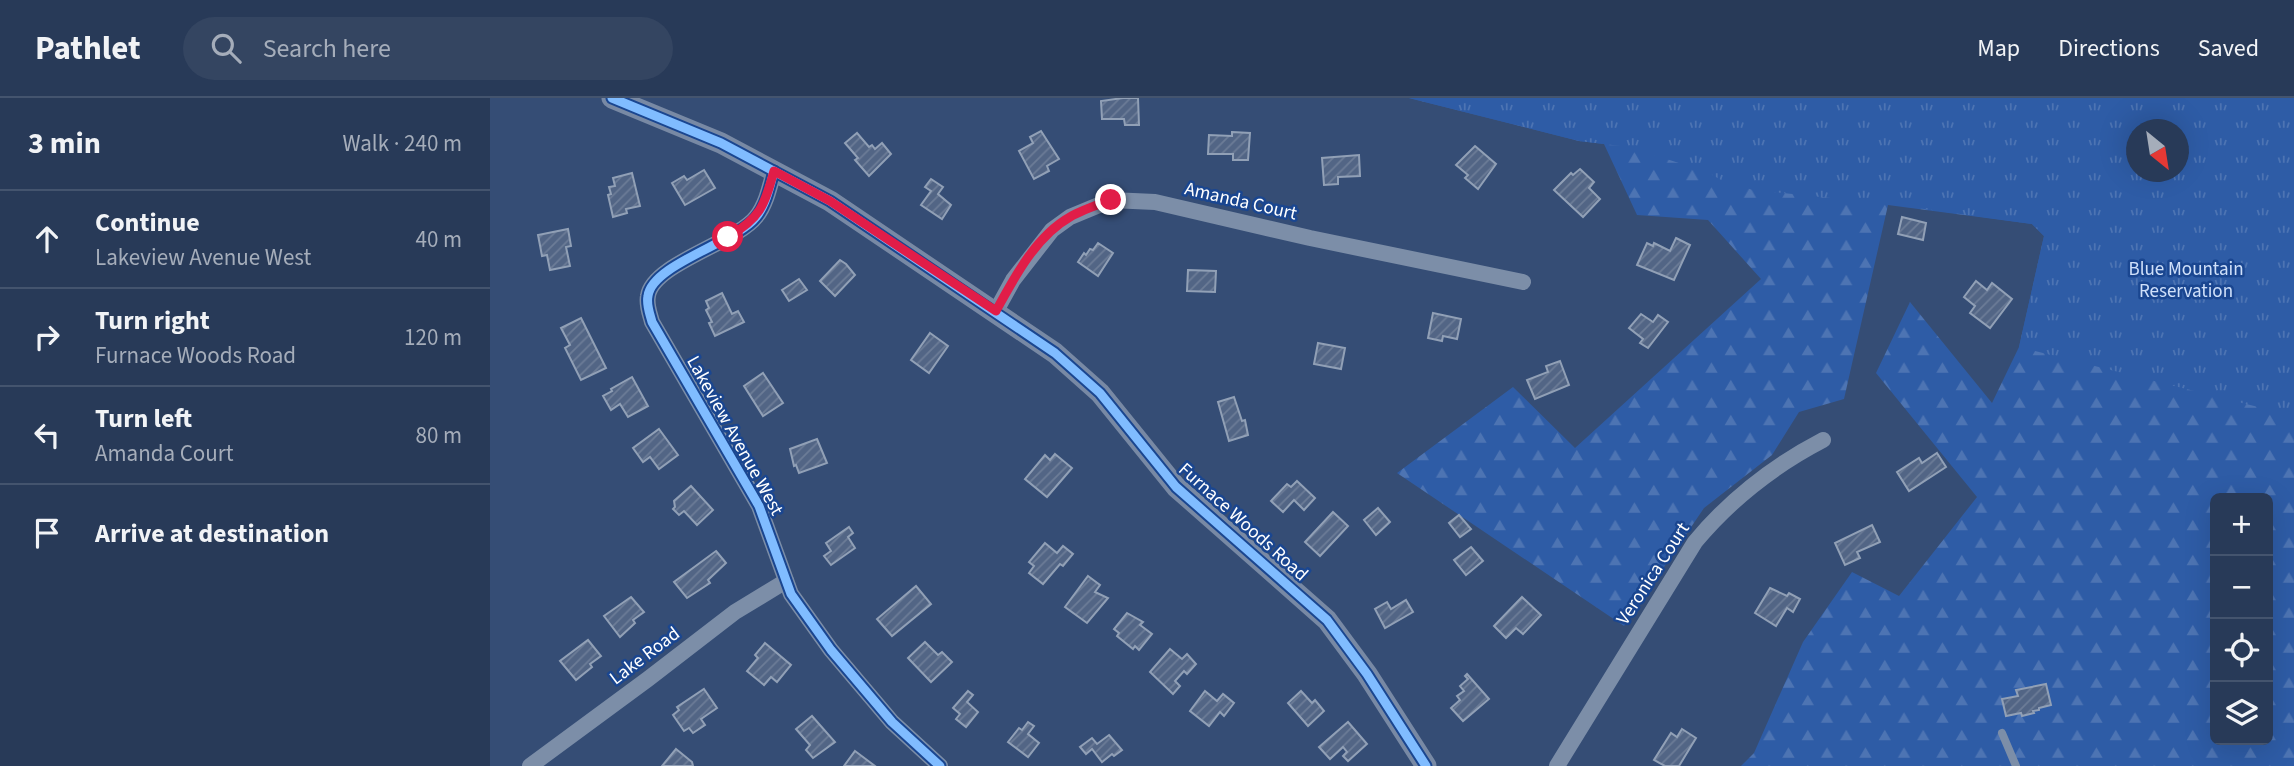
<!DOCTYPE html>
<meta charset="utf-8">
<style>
body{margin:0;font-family:"Source Sans 3",sans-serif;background:#344561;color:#f1f3f6}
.controls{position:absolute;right:21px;bottom:21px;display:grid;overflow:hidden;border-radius:10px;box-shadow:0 7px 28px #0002}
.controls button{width:63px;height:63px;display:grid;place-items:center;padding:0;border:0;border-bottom:2px solid #44546e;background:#283a58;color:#f1f3f6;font:35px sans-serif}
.compass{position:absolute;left:1636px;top:21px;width:63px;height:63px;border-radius:50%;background:#283a58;box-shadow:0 7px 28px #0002;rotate:150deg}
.stop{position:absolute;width:21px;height:21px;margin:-16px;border:5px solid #e11d48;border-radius:50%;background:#fff}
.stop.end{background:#e11d48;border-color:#fff;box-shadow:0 2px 7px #0008}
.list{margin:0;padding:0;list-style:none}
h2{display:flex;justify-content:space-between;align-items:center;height:91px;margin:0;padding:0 28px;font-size:30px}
h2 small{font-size:23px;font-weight:400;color:#a5adba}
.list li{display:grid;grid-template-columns:46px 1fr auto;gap:21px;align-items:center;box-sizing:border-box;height:98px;padding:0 28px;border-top:2px solid #44546e}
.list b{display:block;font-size:26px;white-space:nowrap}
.list p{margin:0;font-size:23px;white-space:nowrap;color:#a5adba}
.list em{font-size:23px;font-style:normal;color:#a5adba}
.icon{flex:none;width:38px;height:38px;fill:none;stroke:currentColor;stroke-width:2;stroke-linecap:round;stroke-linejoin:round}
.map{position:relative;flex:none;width:1804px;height:668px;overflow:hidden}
header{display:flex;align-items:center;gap:42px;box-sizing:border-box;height:98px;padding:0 35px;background:#283a58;border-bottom:2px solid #44546e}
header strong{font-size:33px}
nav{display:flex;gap:38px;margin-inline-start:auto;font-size:24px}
.search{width:490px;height:63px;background:#344561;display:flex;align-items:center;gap:18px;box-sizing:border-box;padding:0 24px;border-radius:38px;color:#a5adba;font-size:26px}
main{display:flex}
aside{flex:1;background:#283a58}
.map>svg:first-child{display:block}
.forest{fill:url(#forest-firs);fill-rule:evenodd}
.park{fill:url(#park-tufts);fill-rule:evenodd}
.building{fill:url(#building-hatch);stroke:#91a0b6;stroke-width:2}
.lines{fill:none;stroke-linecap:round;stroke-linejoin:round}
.lane{stroke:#7c8ea8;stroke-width:8}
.street{stroke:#7c8ea8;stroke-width:16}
.secondary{stroke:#7889a4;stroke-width:21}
.cycleway-casing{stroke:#1a4690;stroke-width:13}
.cycleway{stroke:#80bcff;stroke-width:9}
.route{stroke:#e11d48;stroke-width:9}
.labels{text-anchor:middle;stroke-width:5;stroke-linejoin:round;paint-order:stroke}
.street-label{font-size:19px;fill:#fff;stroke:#1a4690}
.park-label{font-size:19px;fill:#cfe0fa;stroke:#1a4690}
</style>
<header>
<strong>Pathlet</strong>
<div class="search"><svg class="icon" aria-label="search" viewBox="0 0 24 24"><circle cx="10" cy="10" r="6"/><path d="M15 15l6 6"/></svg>Search here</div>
<nav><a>Map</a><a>Directions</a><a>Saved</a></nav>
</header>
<main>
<aside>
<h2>3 min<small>Walk · 240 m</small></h2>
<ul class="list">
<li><svg class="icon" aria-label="ahead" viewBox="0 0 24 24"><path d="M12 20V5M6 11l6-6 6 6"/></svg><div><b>Continue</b><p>Lakeview Avenue West</p></div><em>40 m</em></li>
<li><svg class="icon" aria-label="right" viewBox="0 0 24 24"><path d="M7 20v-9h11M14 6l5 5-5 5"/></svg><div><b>Turn right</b><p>Furnace Woods Road</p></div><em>120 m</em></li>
<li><svg class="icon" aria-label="left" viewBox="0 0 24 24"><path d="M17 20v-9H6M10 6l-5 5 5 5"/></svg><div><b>Turn left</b><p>Amanda Court</p></div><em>80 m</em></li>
<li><svg class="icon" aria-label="arrive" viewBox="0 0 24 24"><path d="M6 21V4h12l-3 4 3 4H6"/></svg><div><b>Arrive at destination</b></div></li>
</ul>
</aside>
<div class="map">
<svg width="1804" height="668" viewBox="0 0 1804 668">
<defs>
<pattern id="forest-firs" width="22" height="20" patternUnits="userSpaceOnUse" patternTransform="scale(1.75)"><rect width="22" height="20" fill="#2e5ca6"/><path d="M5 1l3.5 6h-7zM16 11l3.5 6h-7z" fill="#4d74b3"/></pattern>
<pattern id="park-tufts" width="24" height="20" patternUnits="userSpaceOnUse" patternTransform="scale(1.75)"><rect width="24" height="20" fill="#2e5ca6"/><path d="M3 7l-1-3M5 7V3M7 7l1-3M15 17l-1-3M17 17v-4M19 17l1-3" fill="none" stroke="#4d74b3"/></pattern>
<pattern id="building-hatch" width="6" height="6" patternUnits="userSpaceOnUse" patternTransform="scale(1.75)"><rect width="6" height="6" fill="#526585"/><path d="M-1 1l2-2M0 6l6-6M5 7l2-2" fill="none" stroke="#6c7c97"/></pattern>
</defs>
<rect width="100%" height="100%" fill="#354d75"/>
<path class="forest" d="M919 0H1804V668H1251L1264 655 1313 544 1362 474 1409 498 1487 399 1386 275 1420 204 1502 305 1529 249 1554 138 1542 126 1398 107 1354 301 1309 314 1282 357 1214 410 1134 528 907 375 1023 289 1085 350 1271 181 1218 122 1147 117 1114 46 1089 43ZM1646 32H1688V74H1646ZM1725 400H1778V642H1725Z"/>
<path class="park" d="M919 0H1804V318L1529 249 1554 138 1542 126 1398 106 1263 92 1233 83 1217 74 1139 49 1089 43ZM1646 32H1688V74H1646Z"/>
<g class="building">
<polygon points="633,0 648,0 649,27 635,27 634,21 612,21 611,3"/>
<polygon points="551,33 569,61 557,68 559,73 544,81 529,53 543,45 540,39"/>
<polygon points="742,34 760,35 758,62 743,62 743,56 718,56 719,37 742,38"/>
<polygon points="367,35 379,49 382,47 385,51 392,45 401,56 379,78 365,62 368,60 355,45"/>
<polygon points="985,48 1006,66 988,91 975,80 978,77 966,67"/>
<polygon points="869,57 870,78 848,79 848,86 834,87 832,60"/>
<polygon points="1090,71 1104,84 1099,90 1110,101 1093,119 1064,92 1081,75 1083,77"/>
<polygon points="214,72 225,90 195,107 182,85 194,78 197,82"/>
<polygon points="142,75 150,108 136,111 137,115 123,119 118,97 121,96 119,89 125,88 123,80"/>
<polygon points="441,81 453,89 448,96 461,107 452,121 431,107 441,93 435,89"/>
<polygon points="1412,119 1436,125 1433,142 1408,136"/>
<polygon points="78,131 81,148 76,149 80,168 60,172 57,157 52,158 48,137"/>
<polygon points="1186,140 1200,147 1184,182 1147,167 1157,145 1163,148 1164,145 1180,153"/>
<polygon points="608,145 623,155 608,178 588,164 594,155 596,157 600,151 603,152"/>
<polygon points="350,162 356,166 365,177 345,198 330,183"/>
<polygon points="698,172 726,173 725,194 697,193"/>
<polygon points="309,181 317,192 299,203 292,192"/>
<polygon points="1486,183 1497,192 1502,185 1522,201 1500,230 1480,215 1485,208 1474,199"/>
<polygon points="232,195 242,216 248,213 254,224 225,238 219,225 222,224 216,212 219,210 216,203"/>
<polygon points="943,215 971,221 967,241 953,238 952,243 938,240"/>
<polygon points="1151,216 1163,224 1168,217 1178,224 1158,250 1150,245 1153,241 1139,230"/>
<polygon points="91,220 116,270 91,282 75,250 80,247 71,230"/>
<polygon points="440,235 458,248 439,275 421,262"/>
<polygon points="828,245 855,250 851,271 824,266"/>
<polygon points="1070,263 1079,287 1045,301 1037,282 1058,274 1056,268"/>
<polygon points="273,275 293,305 273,318 254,288"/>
<polygon points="142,279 158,308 138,319 130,306 121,312 113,298 122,293 121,291"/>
<polygon points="744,299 752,323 755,322 758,337 739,343 728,304"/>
<polygon points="169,331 188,357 169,371 160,359 153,364 143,350"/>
<polygon points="327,341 337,365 309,375 306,367 304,368 300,351"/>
<polygon points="1447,355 1456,369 1419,393 1407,374 1429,360 1432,365"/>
<polygon points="565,356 582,370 557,399 535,381 555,357 560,362"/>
<polygon points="807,383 825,400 814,412 804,402 793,414 781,403 797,386 801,389"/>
<polygon points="201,388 223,412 207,427 194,413 189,417 183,411 185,409 184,403"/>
<polygon points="888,410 900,424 886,437 874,422"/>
<polygon points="843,414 858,428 830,458 815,444"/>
<polygon points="969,417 981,431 970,439 959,425"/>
<polygon points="1382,427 1390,444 1367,454 1370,460 1355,467 1345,445"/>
<polygon points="359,429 363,435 358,439 365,450 341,467 334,458 341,453 336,445"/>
<polygon points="555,445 567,455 573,448 583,456 573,468 570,466 553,486 539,475 544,468 539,464"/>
<polygon points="981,449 993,463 976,477 964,462"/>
<polygon points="226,453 236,465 218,482 220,485 197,500 184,484"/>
<polygon points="598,478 610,487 605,494 618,500 597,525 575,509"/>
<polygon points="426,488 441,506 402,538 387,521"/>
<polygon points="1280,490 1297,498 1299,495 1310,501 1303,514 1297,510 1286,528 1265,515"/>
<polygon points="141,499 154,514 143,522 145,525 130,539 114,518"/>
<polygon points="1032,499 1051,517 1033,536 1026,530 1016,540 1004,528"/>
<polygon points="916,502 923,514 895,530 885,511 897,504 901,511"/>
<polygon points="637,515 653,524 650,527 662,536 649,552 645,548 643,551 627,538 629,535 624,531"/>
<polygon points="98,542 111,558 100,566 102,569 86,582 70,563"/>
<polygon points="435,544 448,557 452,554 462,564 441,584 418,560"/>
<polygon points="275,545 301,567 287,584 281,579 274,587 257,573 268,560 265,557"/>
<polygon points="680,551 692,561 697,556 706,566 697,576 694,573 685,583 690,588 683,596 660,574"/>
<polygon points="977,576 999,601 973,623 961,610 970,602 967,598 974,593 970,588 978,581 975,578"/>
<polygon points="1556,586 1561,607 1549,610 1549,612 1543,613 1544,615 1532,618 1531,615 1516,618 1512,601 1528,598 1526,592"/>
<polygon points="214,591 227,610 211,621 215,627 203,635 199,630 194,633 183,617 189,612 187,609"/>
<polygon points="478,593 483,597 477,604 488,614 476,629 466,621 470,616 463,610"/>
<polygon points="715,593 727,603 733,596 744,605 734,618 730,614 719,628 700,613"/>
<polygon points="811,593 822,605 825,602 834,613 818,628 798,605"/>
<polygon points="322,618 345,644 323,660 316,652 320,647 306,631"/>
<polygon points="538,624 544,628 538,636 549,645 538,659 518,644 529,630 532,632"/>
<polygon points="858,624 877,646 858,663 853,658 857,654 853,649 840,661 829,649"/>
<polygon points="1192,631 1206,640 1189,668 1175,668 1164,662 1181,635 1187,639"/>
<polygon points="619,637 632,652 624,658 622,656 612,664 602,651 596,656 590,649 602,640 607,646"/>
<polygon points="186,651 202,664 203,668 172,668"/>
<polygon points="365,653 385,668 354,668"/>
</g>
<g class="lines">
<polyline class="lane" points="1512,635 1526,668"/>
<g class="street">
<path d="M284 73C280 88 276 107 266 119 247 144 162 166 158 198 156 207 160 216 162 224L269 408 301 496 341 552 402 624 450 668"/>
<polyline points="506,213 523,182 562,132 580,119 621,102 665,104 820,140 1033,184"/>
<polyline points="40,668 158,581 245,514 296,483"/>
<path d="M1067 668 1205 444C1240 402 1283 368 1333 342"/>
</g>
<polyline class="secondary" points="122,0 231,45 340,103 565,255 610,295 686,389 837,522 877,576 936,668"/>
<g class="cycleway-casing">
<g id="cycleway">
<polyline points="122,0 231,45 340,103 565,255 610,295 686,389 837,522 877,576 936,668"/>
<path d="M284 73C280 88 276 107 266 119 247 144 162 166 158 198 156 207 160 216 162 224L269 408 301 496 341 552 402 624 450 668"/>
</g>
</g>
<use href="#cycleway" class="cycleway"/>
</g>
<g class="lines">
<path class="route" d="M238 139C270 120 274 109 284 73L340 103 506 213C524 180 546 138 580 119 592 112 607 107 621 102"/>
</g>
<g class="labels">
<g class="street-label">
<text transform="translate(751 102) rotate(13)" y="7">Amanda Court</text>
<text transform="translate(246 337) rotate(61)" y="7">Lakeview Avenue West</text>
<text transform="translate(754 423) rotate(42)" y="7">Furnace Woods Road</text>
<text transform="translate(1162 475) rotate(-57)" y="7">Veronica Court</text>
<text transform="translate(154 557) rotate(-37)" y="7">Lake Road</text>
</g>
<g class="park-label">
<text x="1696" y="177">Blue Mountain<tspan x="1696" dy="22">Reservation</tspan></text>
</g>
</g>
</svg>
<div class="controls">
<button>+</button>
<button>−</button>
<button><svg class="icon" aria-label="locate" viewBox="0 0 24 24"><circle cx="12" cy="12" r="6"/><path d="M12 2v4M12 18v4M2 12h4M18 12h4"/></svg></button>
<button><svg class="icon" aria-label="layers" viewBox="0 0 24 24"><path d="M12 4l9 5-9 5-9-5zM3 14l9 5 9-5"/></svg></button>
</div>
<svg class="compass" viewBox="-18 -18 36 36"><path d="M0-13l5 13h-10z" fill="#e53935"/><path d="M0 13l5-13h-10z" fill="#a5adba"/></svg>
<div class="stop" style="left:238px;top:139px"></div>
<div class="stop end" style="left:621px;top:102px"></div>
</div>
</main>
